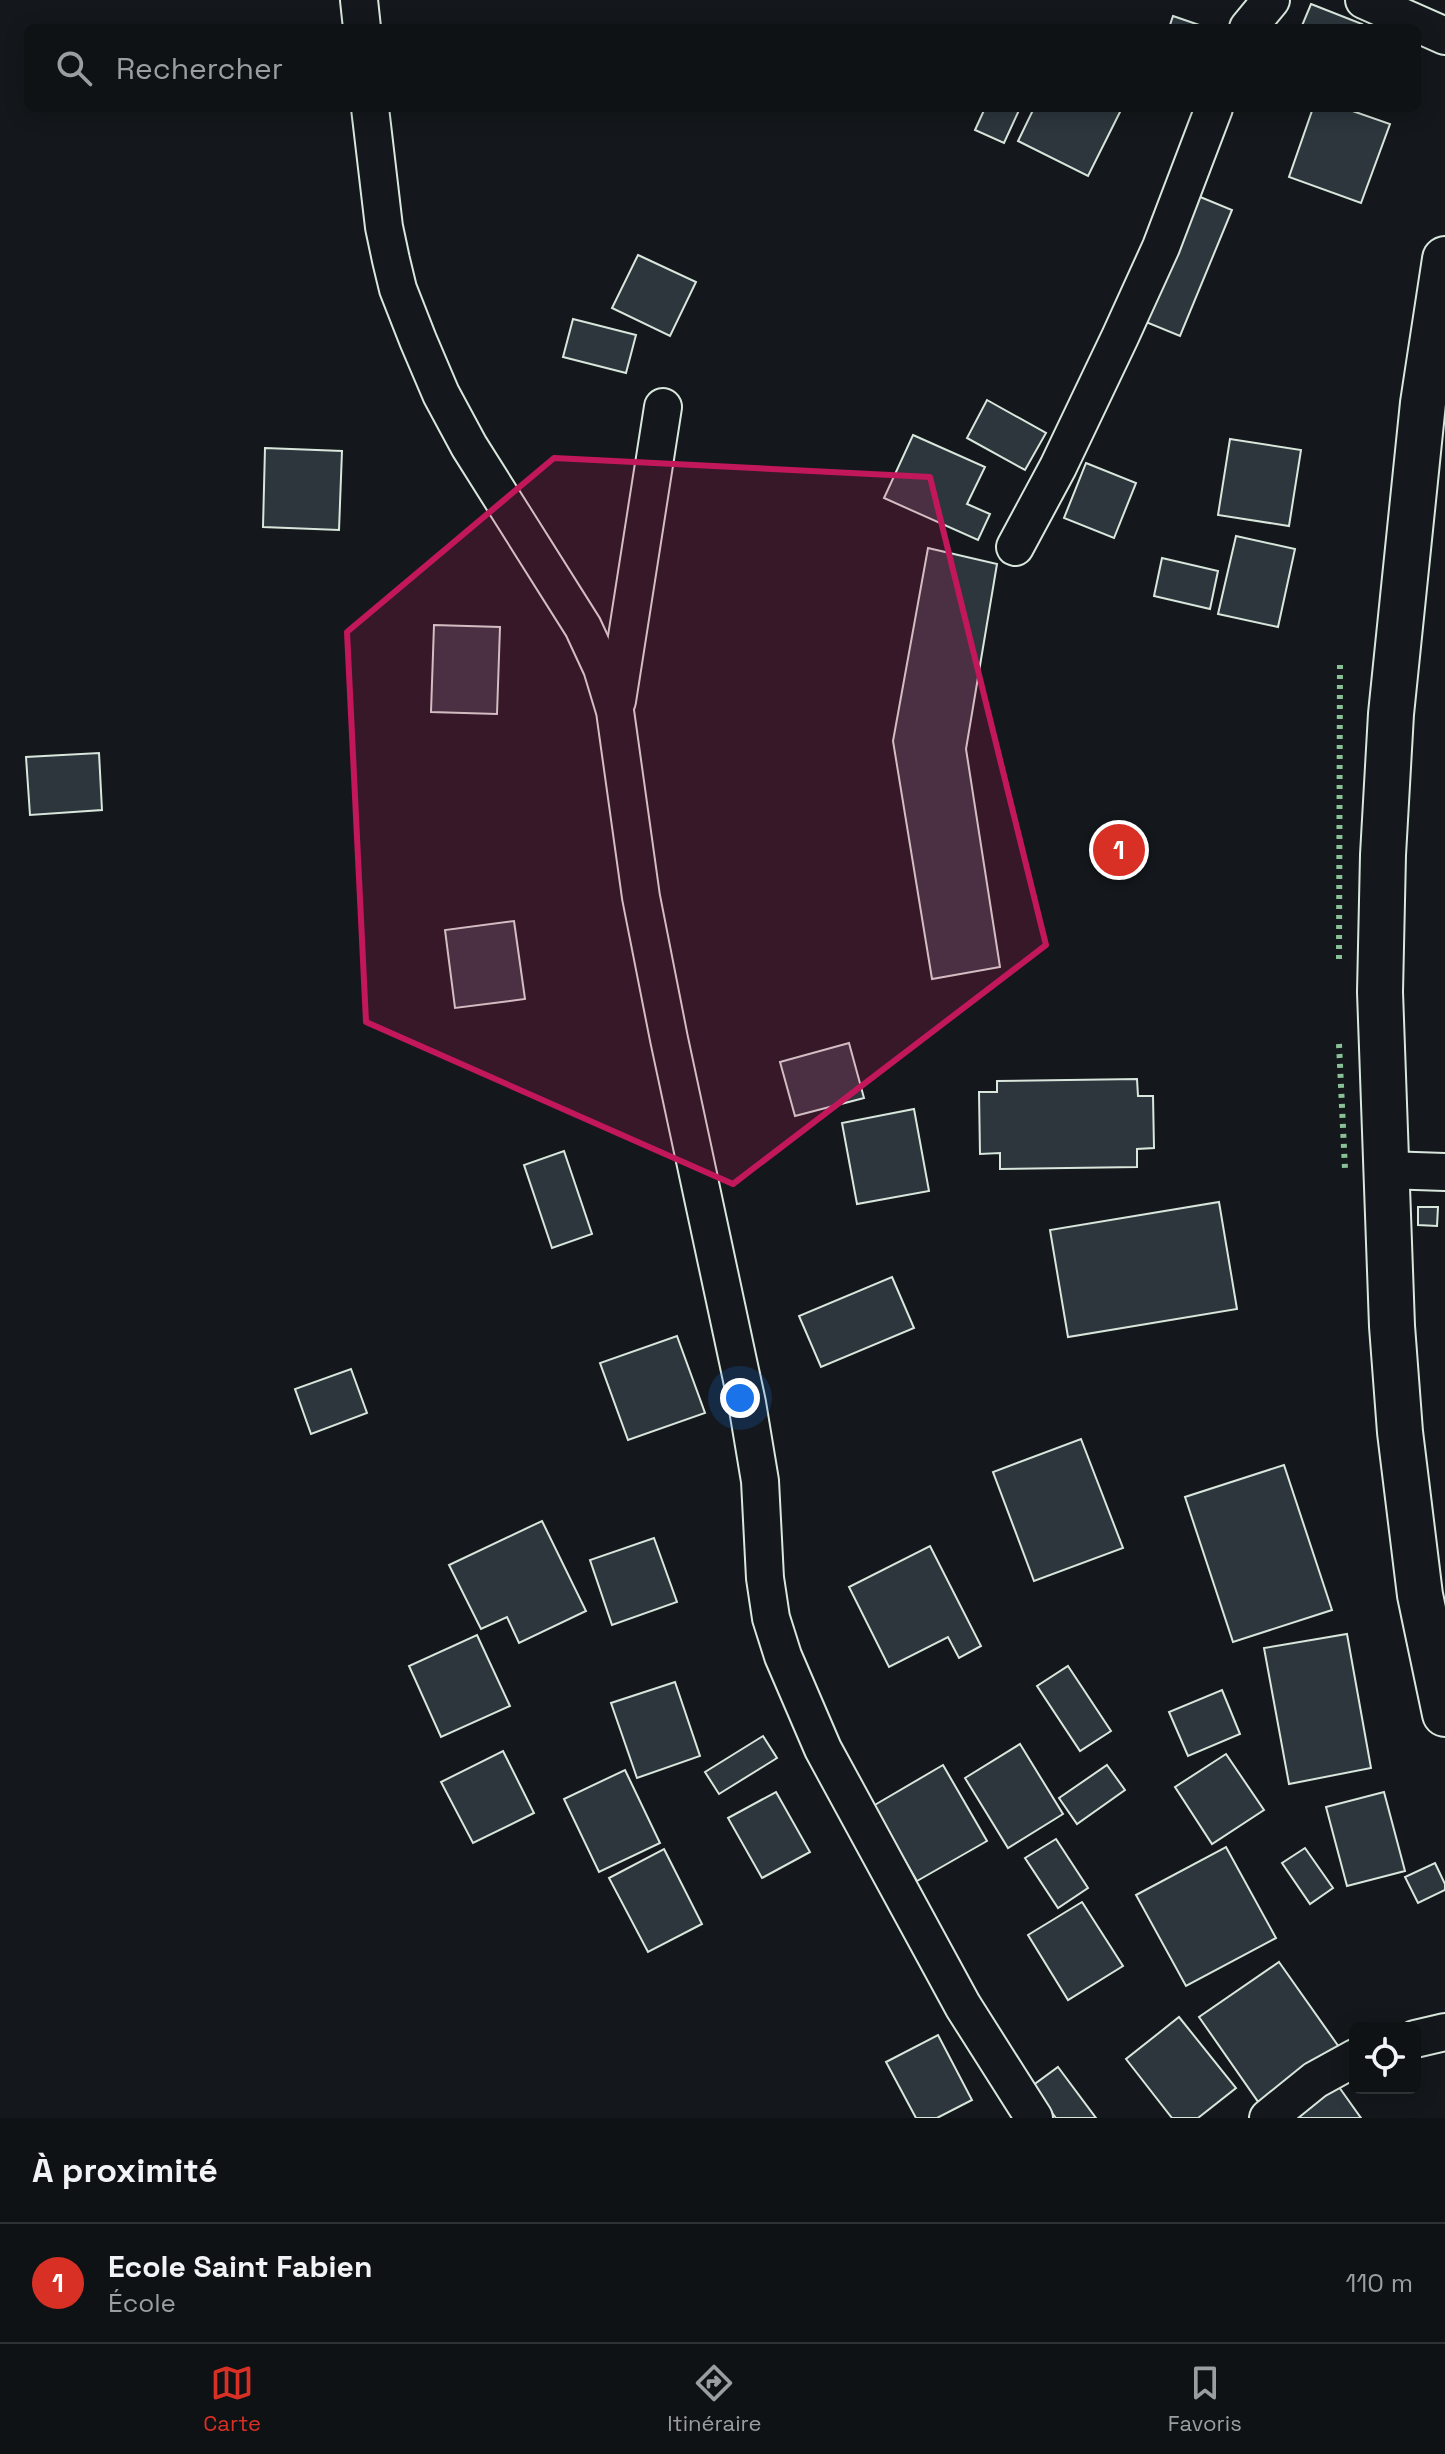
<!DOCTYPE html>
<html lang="fr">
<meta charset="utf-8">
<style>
body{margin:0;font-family:"Space Grotesk",sans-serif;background:#181b1e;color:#f1f3f6}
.controls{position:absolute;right:24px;bottom:24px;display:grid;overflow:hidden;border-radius:12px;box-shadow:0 4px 20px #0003}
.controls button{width:72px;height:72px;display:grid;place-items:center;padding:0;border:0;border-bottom:2px solid #2f3234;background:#0f1215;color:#f1f3f6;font:40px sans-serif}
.you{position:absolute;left:740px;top:1398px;width:28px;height:28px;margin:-20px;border:6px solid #fff;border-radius:50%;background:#1a73e8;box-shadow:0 0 0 12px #1a73e833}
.badge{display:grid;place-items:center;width:52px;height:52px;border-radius:50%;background:#d93025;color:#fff;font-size:26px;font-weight:700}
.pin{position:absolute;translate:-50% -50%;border:4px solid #fff;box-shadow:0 2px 8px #0006}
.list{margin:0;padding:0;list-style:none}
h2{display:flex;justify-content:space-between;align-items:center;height:104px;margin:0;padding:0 32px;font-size:34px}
h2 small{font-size:26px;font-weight:400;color:#9b9ea0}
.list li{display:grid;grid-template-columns:52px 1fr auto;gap:24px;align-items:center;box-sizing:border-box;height:120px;padding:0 32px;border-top:2px solid #2f3234}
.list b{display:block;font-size:30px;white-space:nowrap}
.list p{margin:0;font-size:26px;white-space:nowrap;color:#9b9ea0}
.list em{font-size:26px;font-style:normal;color:#9b9ea0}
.icon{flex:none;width:44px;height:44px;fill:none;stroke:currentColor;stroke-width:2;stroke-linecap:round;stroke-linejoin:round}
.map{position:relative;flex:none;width:1445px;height:2118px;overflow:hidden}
.search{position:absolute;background:#0f1215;box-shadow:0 4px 20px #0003;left:24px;right:24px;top:24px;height:88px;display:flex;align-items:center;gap:20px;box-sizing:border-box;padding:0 28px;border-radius:12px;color:#9b9ea0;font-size:30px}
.sheet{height:224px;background:#0f1215}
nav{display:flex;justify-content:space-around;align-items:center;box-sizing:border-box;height:112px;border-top:2px solid #2f3234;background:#0f1215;font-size:22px;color:#9b9ea0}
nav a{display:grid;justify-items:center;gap:4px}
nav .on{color:#d93025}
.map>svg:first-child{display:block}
.building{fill:#2c363c;stroke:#d8e6dc;stroke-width:2}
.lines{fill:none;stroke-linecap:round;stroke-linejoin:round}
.minor-casing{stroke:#d8e6dc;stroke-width:40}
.secondary-casing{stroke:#d8e6dc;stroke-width:48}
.minor{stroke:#14181c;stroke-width:36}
.secondary{stroke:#14181c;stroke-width:44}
.hedge{stroke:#8ac095;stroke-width:6;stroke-dasharray:4 6;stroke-linecap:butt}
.marked{fill:#c2185b;fill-opacity:0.2;stroke:#c2185b;stroke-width:6;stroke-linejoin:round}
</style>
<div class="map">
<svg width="1445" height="2118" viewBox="0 0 1445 2118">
<rect width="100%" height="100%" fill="#14181c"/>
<g class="building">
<polygon points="1311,4 1362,24 1360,28 1301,28"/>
<polygon points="1173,16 1208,28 1169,28"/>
<polygon points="985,108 1020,108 1004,143 975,130"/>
<polygon points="1034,108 1122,108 1088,176 1018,141"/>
<polygon points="1313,108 1344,108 1390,124 1361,203 1289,177"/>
<polygon points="1193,194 1232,210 1180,336 1141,320"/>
<polygon points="638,255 696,282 670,336 612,308"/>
<polygon points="573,319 636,335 626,373 563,357"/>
<polygon points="987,400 1046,433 1025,470 967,438"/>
<polygon points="913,435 985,467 967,504 990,514 978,540 884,498"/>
<polygon points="1230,439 1301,450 1289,526 1218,515"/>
<polygon points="265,448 342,451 339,530 263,527"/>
<polygon points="1086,463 1136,483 1114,538 1064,518"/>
<polygon points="1236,536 1295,549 1278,627 1218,614"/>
<polygon points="928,548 997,564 966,749 1000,967 932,979 893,741"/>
<polygon points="1162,558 1218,571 1210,609 1154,596"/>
<polygon points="434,625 500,627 497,714 431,712"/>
<polygon points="99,753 102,810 30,815 26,757"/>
<polygon points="514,921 525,999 455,1008 445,930"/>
<polygon points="849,1043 864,1098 795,1116 780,1062"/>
<polygon points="1137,1079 1138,1096 1153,1096 1154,1148 1137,1149 1137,1167 1000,1169 1000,1153 980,1154 979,1092 997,1092 997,1081"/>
<polygon points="914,1109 929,1191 857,1204 842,1123"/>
<polygon points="564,1151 592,1234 552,1248 524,1165"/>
<polygon points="1219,1202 1237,1309 1068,1337 1050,1230"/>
<polygon points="1418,1207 1438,1207 1437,1226 1418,1225"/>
<polygon points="892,1277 914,1328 821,1367 799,1316"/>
<polygon points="677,1336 705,1413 628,1440 600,1363"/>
<polygon points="351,1369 367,1413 311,1434 295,1389"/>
<polygon points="1081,1439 1123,1548 1034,1581 993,1472"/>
<polygon points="1284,1465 1332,1610 1233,1642 1185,1497"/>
<polygon points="542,1521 586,1611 519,1643 507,1617 481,1629 449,1565"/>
<polygon points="654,1538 677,1602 612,1625 590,1560"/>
<polygon points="930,1546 981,1646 959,1658 948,1637 889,1667 849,1587"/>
<polygon points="1347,1634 1371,1768 1289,1784 1264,1648"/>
<polygon points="477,1635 510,1706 441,1737 409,1666"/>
<polygon points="1068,1666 1111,1731 1080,1751 1037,1686"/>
<polygon points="675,1682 700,1756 637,1778 611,1703"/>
<polygon points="1222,1690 1240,1734 1188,1756 1169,1712"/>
<polygon points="763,1736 777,1758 719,1794 705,1772"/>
<polygon points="1020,1744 1063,1814 1008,1848 965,1778"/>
<polygon points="503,1751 534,1813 473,1843 441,1782"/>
<polygon points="1226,1754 1264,1810 1212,1844 1175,1787"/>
<polygon points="943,1765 987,1841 917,1881 873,1806"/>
<polygon points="1107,1765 1125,1790 1077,1824 1059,1798"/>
<polygon points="625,1770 660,1843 599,1872 564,1799"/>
<polygon points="776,1792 810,1852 762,1878 728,1818"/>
<polygon points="1384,1792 1405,1871 1347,1886 1326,1807"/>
<polygon points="1056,1839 1088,1888 1058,1908 1025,1858"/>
<polygon points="1226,1847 1276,1938 1186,1986 1136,1895"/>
<polygon points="1305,1848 1333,1888 1310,1904 1282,1863"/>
<polygon points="664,1849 702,1924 648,1952 609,1878"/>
<polygon points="1435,1863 1445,1884 1445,1890 1418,1903 1405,1877"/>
<polygon points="1082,1902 1123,1966 1068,2000 1028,1935"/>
<polygon points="1279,1962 1339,2047 1259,2103 1199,2017"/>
<polygon points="1179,2017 1236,2088 1198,2118 1172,2118 1126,2059"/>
<polygon points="938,2035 972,2100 937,2118 916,2118 886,2062"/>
<polygon points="1058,2067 1096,2118 1056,2118 1032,2086"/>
<polygon points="1334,2080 1361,2118 1281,2118"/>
</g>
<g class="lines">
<g class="minor-casing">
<g id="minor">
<polyline points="359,0 362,28"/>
<polyline points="1364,0 1445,36"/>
<polyline points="1248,28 1271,0"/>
<polyline points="370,108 384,227 391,260 398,289 418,340 441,394 469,446 583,627 602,668 615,711 641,897 669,1039 747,1403 760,1481 765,1578 771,1618 783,1656 823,1749 963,2006 1034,2118"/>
<polyline points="1015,547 1058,467 1120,337 1161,247 1214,108"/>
<polyline points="617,701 663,407"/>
<polyline points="1386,1170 1445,1172"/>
<polyline points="1415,2039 1445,2032"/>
<polyline points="1268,2118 1315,2080 1355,2058"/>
</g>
</g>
<g class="secondary-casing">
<polyline id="secondary" points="1445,259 1423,403 1391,714 1383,855 1380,992 1392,1326 1400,1432 1420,1595 1445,1714"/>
</g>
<use href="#minor" class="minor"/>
<use href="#secondary" class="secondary"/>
<g class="hedge">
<polyline points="1339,959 1340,661"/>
<polyline points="1339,1044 1345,1169"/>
</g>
</g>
<path class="marked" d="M554 458 930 477 1046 945 733 1184 366 1022 347 632Z"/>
</svg>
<div class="controls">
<button><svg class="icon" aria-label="locate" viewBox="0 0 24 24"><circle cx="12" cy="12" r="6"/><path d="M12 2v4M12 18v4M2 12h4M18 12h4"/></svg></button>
</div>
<div class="you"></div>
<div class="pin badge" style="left:1119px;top:850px">1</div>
<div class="search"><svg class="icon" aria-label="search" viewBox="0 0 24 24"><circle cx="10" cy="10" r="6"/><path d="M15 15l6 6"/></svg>Rechercher</div>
</div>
<section class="sheet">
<h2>À proximité<small></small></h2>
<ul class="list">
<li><span class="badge">1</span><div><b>Ecole Saint Fabien</b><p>École</p></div><em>110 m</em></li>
</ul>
</section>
<nav>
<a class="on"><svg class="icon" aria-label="map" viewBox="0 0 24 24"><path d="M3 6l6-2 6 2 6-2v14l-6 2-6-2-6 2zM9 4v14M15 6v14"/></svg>Carte</a>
<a><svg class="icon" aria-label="directions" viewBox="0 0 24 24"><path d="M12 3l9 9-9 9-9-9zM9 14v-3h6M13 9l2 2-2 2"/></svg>Itinéraire</a>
<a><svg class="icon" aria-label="saved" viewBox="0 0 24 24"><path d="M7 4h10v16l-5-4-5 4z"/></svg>Favoris</a>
</nav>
